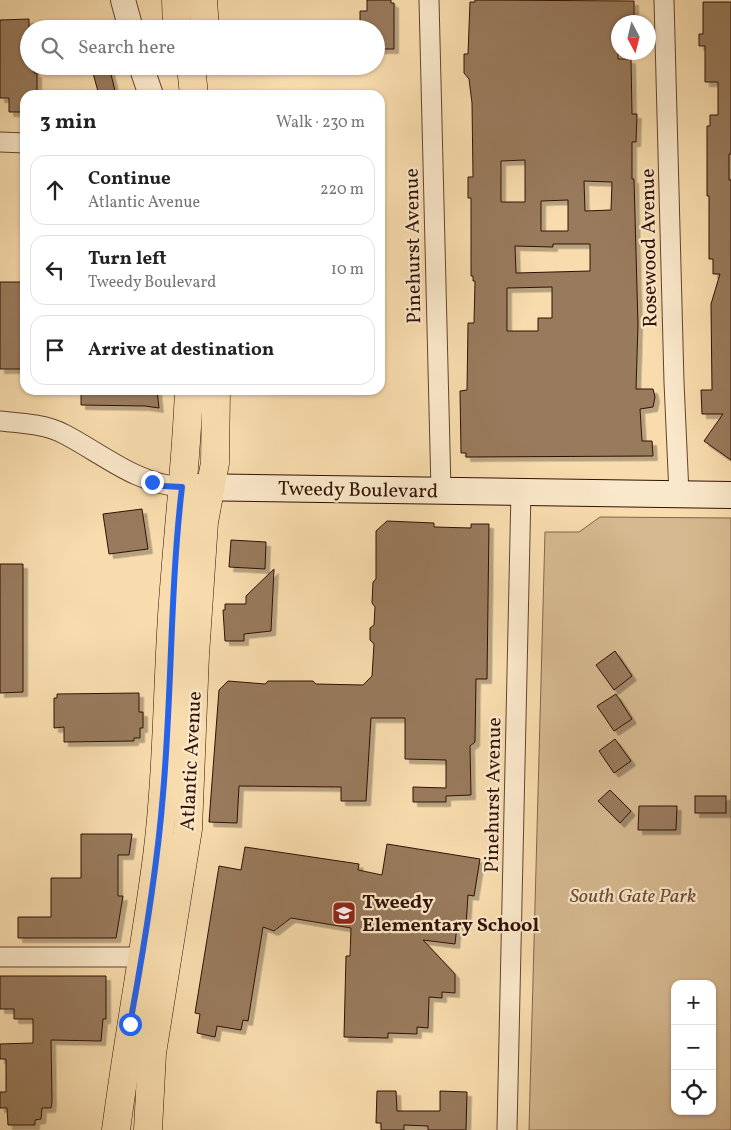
<!DOCTYPE html>
<meta charset="utf-8">
<style>
body{margin:0;font-family:Vollkorn,serif;background:#f2f2f2;color:#222}
.controls{position:absolute;right:15px;bottom:15px;display:grid;overflow:hidden;border-radius:10px;box-shadow:0 1px 4px #0004}
.controls button{width:45px;height:45px;display:grid;place-items:center;padding:0;border:0;border-bottom:1px solid #e0e0e0;background:#fff;color:#222;font:25px sans-serif}
.compass{position:absolute;left:611px;top:15px;width:45px;height:45px;border-radius:50%;background:#fff;box-shadow:0 1px 4px #0004;rotate:173deg}
.stop{position:absolute;width:15px;height:15px;margin:-11px;border:4px solid #2563eb;border-radius:50%;background:#fff}
.stop.end{background:#2563eb;border-color:#fff;box-shadow:0 1px 5px #0008}
.list{margin:0;padding:0;list-style:none}
h2{display:flex;justify-content:space-between;align-items:center;height:65px;margin:0;padding:0 20px;font-size:21px}
h2 small{font-size:16px;font-weight:400;color:#767676}
.list li{display:grid;grid-template-columns:32px 1fr auto;gap:15px;align-items:center;box-sizing:border-box;height:70px;margin:0 10px 10px;padding:0 10px;border:1px solid #e0e0e0;border-radius:15px}
.list b{display:block;font-size:19px;white-space:nowrap}
.list p{margin:0;font-size:16px;white-space:nowrap;color:#767676}
.list em{font-size:16px;font-style:normal;color:#767676}
.icon{flex:none;width:28px;height:28px;fill:none;stroke:currentColor;stroke-width:2;stroke-linecap:round;stroke-linejoin:round}
.map{position:relative;flex:none;width:731px;height:1130px;overflow:hidden}
.search{position:absolute;background:#fff;box-shadow:0 1px 4px #0004;left:20px;top:20px;width:365px;height:55px;display:flex;align-items:center;gap:12px;box-sizing:border-box;padding:0 18px;border-radius:28px;color:#767676;font-size:19px}
.panel{position:absolute;background:#fff;box-shadow:0 1px 4px #0004;left:20px;top:90px;width:365px;height:305px;border-radius:15px}
.map>svg:first-child{display:block}
.green{fill:#d6b990;stroke:#84644a;fill-rule:evenodd}
.building{fill:#987a5c;stroke:#311004;fill-rule:evenodd;filter:url(#shadow)}
.lines{fill:none;stroke-linecap:round;stroke-linejoin:round}
.minor-casing{stroke:#63432e;stroke-width:21}
.tertiary-casing{stroke:#63432e;stroke-width:26}
.secondary-casing{stroke:#311004;stroke-width:28}
.primary-casing{stroke:#311004;stroke-width:29}
.minor{stroke:#fae8ca;stroke-width:19}
.tertiary{stroke:#fae8ca;stroke-width:24}
.secondary{stroke:#fae8ca;stroke-width:26}
.primary{stroke:#f8dcad;stroke-width:28}
.route{stroke:#2563eb;stroke-width:6}
.labels{text-anchor:middle;stroke-width:4.5;stroke-linejoin:round;paint-order:stroke}
.street-label{font-size:20px;fill:#311004;stroke:#fae8ca}
.park-label{font-size:20px;font-style:italic;fill:#6b4b35;stroke:#fae8ca}
.poi-label{font-size:20px;font-weight:bold;fill:#311004;stroke:#fae8ca;text-anchor:start}
</style>
<div class="map">
<svg width="731" height="1130" viewBox="0 0 731 1130">
<defs>
<filter id="shadow"><feDropShadow dx="4.5" dy="4.5" stdDeviation="0" flood-color="#0004"/></filter>
</defs>
<rect width="100%" height="100%" fill="#f8dcad"/>
<filter id="stains"><feTurbulence type="fractalNoise" baseFrequency=".004" numOctaves="4"/><feColorMatrix values="0 0 0 0 .2 0 0 0 0 .09 0 0 0 0 .02 0 0 0 .5 -.17"/></filter>
<radialGradient id="worn" r=".72"><stop offset=".6" stop-color="#630" stop-opacity="0"/><stop offset="1" stop-color="#630" stop-opacity=".3"/></radialGradient>
<path class="green" d="M600 517 731 518V1130H529L545 532H579ZM675 984H712V1111H675Z"/>
<g class="building">
<polygon points="367,0 391,0 391,3 394,3 394,49 376,49 376,29 360,29 360,11 367,11"/>
<path d="M475 0 634 1V22H618V59H631L632 114H637L636 142H632V179H634L638 325 636 389H653L655 397 653 407 640 409 642 441H652L653 456 466 457V453H461L460 391 467 390 468 323H474L475 281H473V276H471V198H468V177H473L472 103 469 79 464 73V54H468L470 2H475ZM525 160V202H501V161ZM584 181 612 182 611 210 585 211ZM568 200V231H541V201ZM553 244H590V271L516 273 515 246 553 247ZM552 287V318H538V331H507V288Z"/>
<polygon points="703,2 731,2 731,154 729,154 729,180 731,180 731,460 704,441 723,414 702,414 701,390 712,390 711,304 720,274 713,274 713,259 709,259 709,196 707,196 707,126 710,126 710,115 718,115 718,82 705,82 705,46 699,46 699,34 703,34"/>
<polygon points="29,19 29,66 34,66 34,73 37,73 37,95 25,95 25,112 9,112 9,98 0,98 0,20"/>
<polygon points="91,66 109,66 116,95 99,95"/>
<rect x="0" y="282" width="25" height="87"/>
<polygon points="81,390 157,390 159,408 145,406 81,405"/>
<polygon points="142,509 148,549 109,554 103,514"/>
<polygon points="387,521 434,523 434,527 471,528 471,524 489,524 487,679 476,679 475,742 470,746 471,795 446,796 446,802 413,802 413,787 446,788 446,760 405,759 405,718 371,718 366,801 341,801 341,787 239,786 237,823 209,822 219,690 228,681 265,684 268,681 313,681 316,684 363,685 372,676 374,644 370,640 370,628 374,625 375,607 372,603 373,582 376,579 376,531"/>
<polygon points="231,540 266,542 265,569 229,567"/>
<polygon points="0,564 23,564 23,692 0,693"/>
<polygon points="274,569 271,631 244,634 244,641 225,641 223,610 225,610 225,604 246,604 246,596"/>
<polygon points="615,651 632,676 614,690 596,665"/>
<polygon points="139,693 139,712 143,712 143,728 140,728 140,738 134,738 134,741 64,742 64,727 54,728 54,698 57,698 57,694"/>
<polygon points="616,694 632,719 614,731 597,706"/>
<polygon points="615,739 631,761 614,773 599,751"/>
<polygon points="610,790 631,811 620,823 598,801"/>
<rect x="695" y="796" width="31" height="17"/>
<polygon points="639,806 677,806 676,830 638,830"/>
<polygon points="81,834 132,834 129,855 118,855 118,896 123,896 116,938 18,938 18,917 51,917 51,878 81,878"/>
<polygon points="387,844 480,859 474,896 468,895 466,926 457,926 455,944 423,940 455,974 455,993 442,992 442,998 429,997 428,1028 417,1027 417,1034 388,1033 388,1038 344,1037 346,956 350,956 351,928 291,918 274,931 263,927 248,1021 243,1020 241,1030 217,1026 215,1037 197,1033 200,1014 195,1013 219,866 241,870 245,847 359,864 358,870 382,875"/>
<polygon points="0,976 106,976 106,1019 103,1019 101,1041 51,1040 52,1102 51,1108 42,1108 41,1119 35,1120 35,1125 8,1125 7,1108 0,1108 0,1092 6,1092 6,1059 0,1059 0,1044 33,1043 33,1019 14,1019 14,1009 0,1009"/>
<polygon points="377,1091 396,1091 397,1111 440,1111 440,1091 467,1092 466,1130 428,1130 428,1126 404,1125 404,1130 381,1130 381,1123 376,1123"/>
</g>
<g class="lines">
<g class="minor-casing">
<g id="minor">
<polyline points="429,0 441,490"/>
<polyline points="664,0 674,382 679,494"/>
<polyline points="0,142 25,143"/>
<path d="M0 421C21 423 45 424 64 434 103 454 136 484 182 487"/>
<polyline points="0,957 154,957"/>
<polyline points="507,1130 521,491"/>
</g>
</g>
<g class="tertiary-casing">
<g id="tertiary">
<polyline points="123,0 131,29"/>
<polyline points="141,66 151,95"/>
</g>
</g>
<g class="secondary-casing">
<polyline id="secondary" points="188,487 731,495"/>
</g>
<g class="primary-casing">
<g id="primary">
<polyline points="176,0 177,29"/>
<polyline points="203,0 205,29"/>
<polyline points="191,66 194,95"/>
<path d="M116 1130C128 1039 145 948 157 857 167 777 167 696 172 616 177 540 186 465 189 390"/>
<polyline points="148,1130 152,1053 188,829 195,655 204,522 215,463 216,390"/>
</g>
</g>
<use href="#minor" class="minor"/>
<use href="#tertiary" class="tertiary"/>
<use href="#secondary" class="secondary"/>
<use href="#primary" class="primary"/>
</g>
<g class="lines">
<path class="route" d="M130 1024C144 948 157 871 163 794 172 692 170 589 182 487L163 486 152 482"/>
</g>
<defs>
<g id="school-square" transform="scale(1.25)"><rect x="-9" y="-9" width="18" height="18" rx="4" fill="#8f2418" stroke="#fae8ca"/><path d="M0-5L7-2L0 1L-7-2ZM-4 1L0 2.5L4 1V4Q0 6-4 4Z" fill="#fff"/></g>
</defs>
<g fill-rule="evenodd">
<use href="#school-square" x="344" y="913"/>
</g>
<g class="labels">
<g class="street-label">
<text transform="translate(412 246) rotate(-91)" y="7">Pinehurst Avenue</text>
<text transform="translate(648 248) rotate(-91)" y="7">Rosewood Avenue</text>
<text transform="translate(358 489) rotate(1)" y="7">Tweedy Boulevard</text>
<text transform="translate(190 761) rotate(-87)" y="7">Atlantic Avenue</text>
<text transform="translate(492 795) rotate(-89)" y="7">Pinehurst Avenue</text>
</g>
<g class="park-label">
<text x="633" y="902">South Gate Park</text>
</g>
<g class="poi-label">
<text x="362" y="908">Tweedy<tspan x="362" dy="23">Elementary School</tspan></text>
</g>
</g>
<rect width="100%" height="100%" filter="url(#stains)"/>
<rect width="100%" height="100%" fill="url(#worn)"/>
</svg>
<div class="controls">
<button>+</button>
<button>−</button>
<button><svg class="icon" aria-label="locate" viewBox="0 0 24 24"><circle cx="12" cy="12" r="6"/><path d="M12 2v4M12 18v4M2 12h4M18 12h4"/></svg></button>
</div>
<svg class="compass" viewBox="-18 -18 36 36"><path d="M0-13l5 13h-10z" fill="#e53935"/><path d="M0 13l5-13h-10z" fill="#767676"/></svg>
<div class="stop" style="left:130px;top:1024px"></div>
<div class="stop end" style="left:152px;top:482px"></div>
<div class="search"><svg class="icon" aria-label="search" viewBox="0 0 24 24"><circle cx="10" cy="10" r="6"/><path d="M15 15l6 6"/></svg>Search here</div>
<section class="panel">
<h2>3 min<small>Walk · 230 m</small></h2>
<ul class="list">
<li><svg class="icon" aria-label="ahead" viewBox="0 0 24 24"><path d="M12 20V5M6 11l6-6 6 6"/></svg><div><b>Continue</b><p>Atlantic Avenue</p></div><em>220 m</em></li>
<li><svg class="icon" aria-label="left" viewBox="0 0 24 24"><path d="M17 20v-9H6M10 6l-5 5 5 5"/></svg><div><b>Turn left</b><p>Tweedy Boulevard</p></div><em>10 m</em></li>
<li><svg class="icon" aria-label="arrive" viewBox="0 0 24 24"><path d="M6 21V4h12l-3 4 3 4H6"/></svg><div><b>Arrive at destination</b></div></li>
</ul>
</section>
</div>
